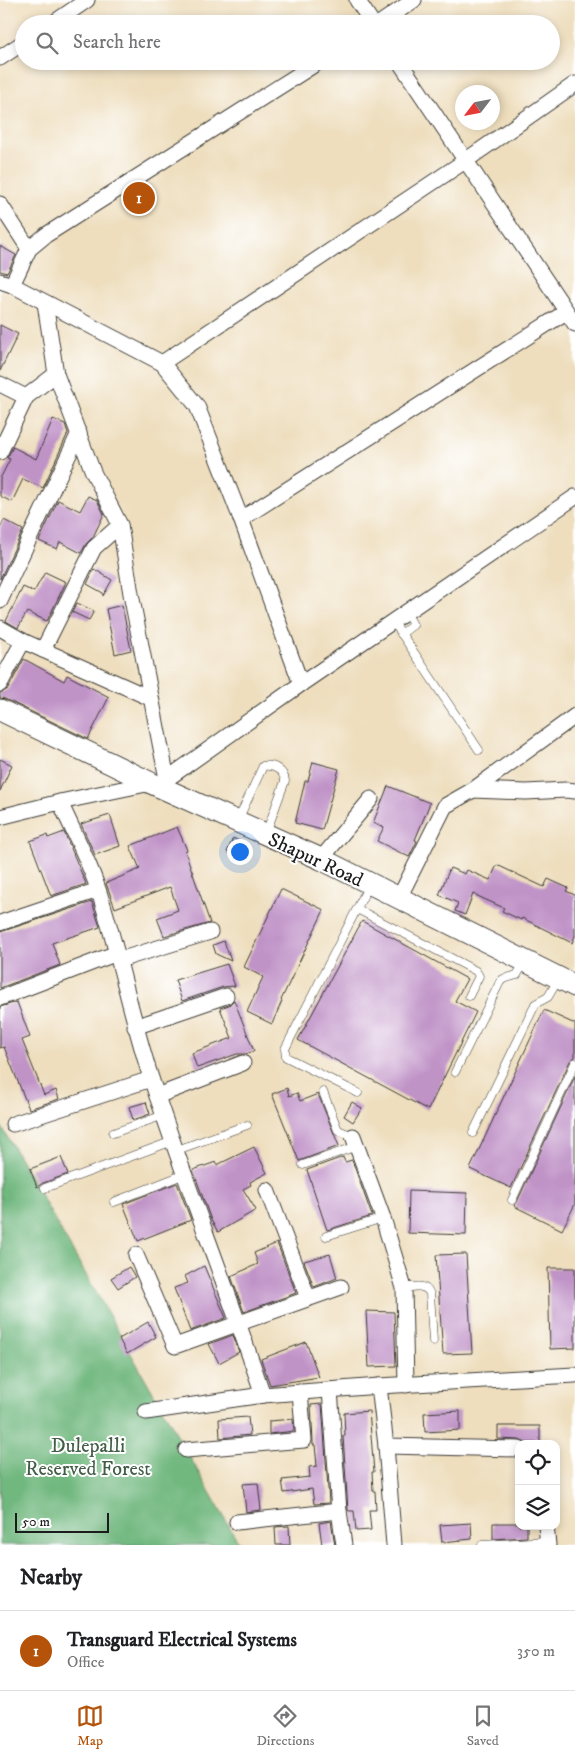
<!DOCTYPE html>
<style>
body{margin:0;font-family:"IM FELL DW Pica",serif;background:#f2f2f2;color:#202124}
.controls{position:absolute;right:15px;bottom:15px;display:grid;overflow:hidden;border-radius:10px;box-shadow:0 2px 8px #0003}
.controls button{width:45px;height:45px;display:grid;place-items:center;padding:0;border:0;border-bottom:1px solid #e0e0e0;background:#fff;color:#202124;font:25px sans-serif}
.compass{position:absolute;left:455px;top:85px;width:45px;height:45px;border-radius:50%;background:#fff;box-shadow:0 2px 8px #0003;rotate:238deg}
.scale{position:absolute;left:15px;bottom:12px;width:94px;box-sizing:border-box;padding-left:5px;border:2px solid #1c1c1c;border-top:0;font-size:14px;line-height:18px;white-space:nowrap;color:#1c1c1c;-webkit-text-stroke:4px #fff;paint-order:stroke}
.you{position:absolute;left:239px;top:851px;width:18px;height:18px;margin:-12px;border:4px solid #fff;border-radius:50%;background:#1a73e8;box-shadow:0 0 0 8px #1a73e833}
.badge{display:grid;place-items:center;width:32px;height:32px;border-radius:50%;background:#b45309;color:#fff;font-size:16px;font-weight:700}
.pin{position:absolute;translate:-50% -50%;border:2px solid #fff;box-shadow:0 1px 5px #0006}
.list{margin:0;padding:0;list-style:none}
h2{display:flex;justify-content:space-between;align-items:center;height:65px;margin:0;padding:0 20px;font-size:21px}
h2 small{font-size:16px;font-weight:400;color:#757577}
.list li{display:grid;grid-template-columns:32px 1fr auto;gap:15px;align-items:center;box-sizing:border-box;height:80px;padding:0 20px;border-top:1px solid #e0e0e0}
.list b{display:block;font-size:19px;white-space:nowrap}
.list p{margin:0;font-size:16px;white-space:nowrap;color:#757577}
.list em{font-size:16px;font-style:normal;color:#757577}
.icon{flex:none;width:28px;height:28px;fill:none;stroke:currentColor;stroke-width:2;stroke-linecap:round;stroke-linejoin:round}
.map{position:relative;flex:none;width:575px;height:1545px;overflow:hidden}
.search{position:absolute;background:#fff;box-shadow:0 2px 8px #0003;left:15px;right:15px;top:15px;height:55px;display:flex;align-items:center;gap:12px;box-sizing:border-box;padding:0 18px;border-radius:28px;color:#757577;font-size:19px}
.sheet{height:145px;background:#fff}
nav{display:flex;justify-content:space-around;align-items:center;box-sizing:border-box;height:70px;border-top:1px solid #e0e0e0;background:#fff;font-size:14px;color:#757577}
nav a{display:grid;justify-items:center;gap:2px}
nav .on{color:#b45309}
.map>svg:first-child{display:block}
.forest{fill:#71b87f;stroke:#466a4e}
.building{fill:#c093c7}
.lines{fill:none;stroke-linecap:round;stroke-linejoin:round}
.lane-casing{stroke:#3c3934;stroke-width:9}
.street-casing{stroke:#3c3934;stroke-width:17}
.secondary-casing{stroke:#3c3934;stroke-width:23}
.lane{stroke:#fff;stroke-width:8}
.street{stroke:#fff;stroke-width:15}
.secondary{stroke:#fff;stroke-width:21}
.labels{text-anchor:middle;stroke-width:4;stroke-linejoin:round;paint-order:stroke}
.street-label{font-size:20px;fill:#1c1c1c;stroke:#fff}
.park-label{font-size:20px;fill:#435e47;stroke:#fff}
</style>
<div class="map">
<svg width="575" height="1545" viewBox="0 0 575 1545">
<rect width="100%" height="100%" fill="#fff"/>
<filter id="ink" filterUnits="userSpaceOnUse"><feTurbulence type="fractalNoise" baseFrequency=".02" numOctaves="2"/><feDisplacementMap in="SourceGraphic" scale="10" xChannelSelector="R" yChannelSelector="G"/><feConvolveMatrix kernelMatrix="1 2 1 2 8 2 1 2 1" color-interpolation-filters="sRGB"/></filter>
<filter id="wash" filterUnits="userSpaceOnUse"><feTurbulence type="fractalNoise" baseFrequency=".0096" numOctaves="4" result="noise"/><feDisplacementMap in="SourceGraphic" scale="20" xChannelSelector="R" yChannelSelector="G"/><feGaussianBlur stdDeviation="1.12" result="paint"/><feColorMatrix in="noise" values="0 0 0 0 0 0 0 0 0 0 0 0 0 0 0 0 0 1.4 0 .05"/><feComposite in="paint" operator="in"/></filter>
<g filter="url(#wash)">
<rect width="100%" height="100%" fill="#eedebe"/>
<polygon class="forest" points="0,1124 240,1545 0,1545"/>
<g id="blocks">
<g class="building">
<polygon points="0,246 16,255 7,273 0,271"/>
<polygon points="0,325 18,334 0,371"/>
<polygon points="53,419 65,424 68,433 43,488 23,479 12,502 0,496 0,479 10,459 7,458 13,447 36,459"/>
<polygon points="88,496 97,500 104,514 93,537 86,544 81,553 60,542 57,549 39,541 58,500 80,511"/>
<polygon points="4,520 23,530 0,579 0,528"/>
<polygon points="94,569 112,580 103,596 103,593 87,584"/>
<polygon points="45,572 66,582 47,621 27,612 18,628 6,621 23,587 34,592"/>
<polygon points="77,603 94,611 89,620 72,612"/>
<polygon points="122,605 131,650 115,654 106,609"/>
<polygon points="24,659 64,681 67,675 109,697 88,739 5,699 0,698 0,693 8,689"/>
<polygon points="0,759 12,765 0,791"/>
<polygon points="313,762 339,769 322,830 295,823 305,781 308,781"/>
<polygon points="388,786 430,803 415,840 417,841 409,857 377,841 384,827 373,823"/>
<polygon points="110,815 120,846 95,855 81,824"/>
<polygon points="177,827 187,850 185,851 210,923 164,936 157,918 178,910 170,887 115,908 106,883 140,869 130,846"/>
<polygon points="64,832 86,884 51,896 30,841 47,835 48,838"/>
<polygon points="233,838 248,846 241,860 227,852"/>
<polygon points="497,865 544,887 548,879 568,888 566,891 575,895 575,936 572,943 522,918 521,920 502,911 504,908 473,894 465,915 455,911 458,903 439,895 450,868 465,874 467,870 490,880"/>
<polygon points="281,889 324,910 281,1000 282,1001 272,1024 247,1012 263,977 244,967"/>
<polygon points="92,902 100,927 52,943 60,965 0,988 0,932"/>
<polygon points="362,921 467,979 455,1001 476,1012 428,1110 298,1040"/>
<polygon points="224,941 231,961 216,954 213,945"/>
<polygon points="227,964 235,986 223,987 182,1001 175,980"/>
<polygon points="234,1000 254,1051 246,1054 237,1054 197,1068 192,1053 232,1038 220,1008 229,1005"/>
<polygon points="17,1002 30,1037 22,1040 44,1095 56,1090 59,1099 29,1109 4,1047 0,1048 0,1007"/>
<polygon points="544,1010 575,1024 575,1057 570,1061 511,1188 470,1169"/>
<polygon points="575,1076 575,1204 562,1230 514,1206 517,1202"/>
<polygon points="287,1088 289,1096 297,1093 300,1101 318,1094 339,1146 299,1161 272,1094"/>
<polygon points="146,1102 150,1114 133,1120 129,1107"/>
<polygon points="352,1102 362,1108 353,1122 344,1116"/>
<polygon points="254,1147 267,1173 250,1182 251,1185 243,1189 256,1210 218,1232 211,1220 193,1170 216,1162 217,1165"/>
<polygon points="61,1157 68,1174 43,1183 37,1187 30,1169"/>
<polygon points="343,1157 345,1162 352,1160 372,1216 327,1230 307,1170"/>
<polygon points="177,1183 191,1220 138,1241 123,1204"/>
<polygon points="409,1191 467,1193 466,1235 408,1233"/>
<polygon points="277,1243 296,1293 244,1312 231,1276 258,1264 254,1253"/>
<polygon points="330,1254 337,1278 314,1287 304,1261"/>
<polygon points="466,1254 472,1353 443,1354 436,1255"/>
<polygon points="204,1266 226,1318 190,1331 174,1288 188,1283 185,1276"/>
<polygon points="129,1267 135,1277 118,1288 111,1278"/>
<polygon points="548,1268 575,1268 575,1348 550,1349"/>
<polygon points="366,1311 394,1312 396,1366 369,1367"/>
<polygon points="148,1322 156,1337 127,1354 119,1339"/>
<polygon points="233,1335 239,1352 219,1363 209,1344"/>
<polygon points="306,1342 319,1377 270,1385 261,1359"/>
<polygon points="322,1404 329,1503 314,1504 312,1489 284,1493 282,1480 310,1477 309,1467 317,1466 315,1445 313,1445 313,1442 311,1405"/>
<polygon points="369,1411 374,1472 372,1472 373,1491 375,1491 376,1510 369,1510 371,1530 356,1531 354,1511 349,1511 348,1510 343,1436 345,1436 344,1413"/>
<polygon points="460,1411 460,1430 425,1432 424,1413"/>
<polygon points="248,1417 250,1435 220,1438 219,1419"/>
<polygon points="293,1419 294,1431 269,1434 269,1421"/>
<polygon points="498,1426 540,1426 540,1443 526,1443 519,1440 498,1439"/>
<polygon points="258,1483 261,1510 246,1512 243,1484"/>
<polygon points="331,1521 335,1545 322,1545 319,1523"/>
<polygon points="471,1523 472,1539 442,1542 440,1525"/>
<polygon points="493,1523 519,1523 519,1526 527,1526 527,1537 493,1539"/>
<polygon points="289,1526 290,1545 276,1545 275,1527"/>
</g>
</g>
</g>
<g filter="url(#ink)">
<use href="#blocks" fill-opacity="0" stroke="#3c3934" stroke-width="1"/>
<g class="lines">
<g class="lane-casing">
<g id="lane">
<polyline points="393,621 479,750"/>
<polyline points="401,634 413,625 406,612"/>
<path d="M238 820 263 766C274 764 284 771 285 781L266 833"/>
<polyline points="357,909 476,971 479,976 469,996"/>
<polyline points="455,1072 500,982 503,979 517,975 524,963"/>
<polyline points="323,1092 338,1130 353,1136"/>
<polyline points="358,1093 286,1057 285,1049 369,885"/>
<polyline points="113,1133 164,1115"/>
<polyline points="473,1133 534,1007 535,1004 548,997 558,980"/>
<polyline points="177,1150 247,1125"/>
<polyline points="303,1165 357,1146"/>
<polyline points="45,1188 173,1141"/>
<polyline points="512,1200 575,1063"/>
<polyline points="114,1202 185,1174"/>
<polyline points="326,1236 383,1218"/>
<path d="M404 1288C414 1286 426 1284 430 1294L433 1341"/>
<polyline points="482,1545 547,1541"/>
</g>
</g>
<g class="street-casing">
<g id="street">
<polyline points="357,0 373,24"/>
<polyline points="52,24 87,0"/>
<polyline points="379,24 414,0"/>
<polyline points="0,58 24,42"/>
<polyline points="399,61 575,324"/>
<polyline points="0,204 29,249"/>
<polyline points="0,281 12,285 162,363 197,406 241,519 301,684"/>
<polyline points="12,285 29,249 46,235 320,61"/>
<polyline points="162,363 465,161 575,84"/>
<polyline points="0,384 26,397 56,374"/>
<polyline points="0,452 26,397"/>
<polyline points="241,519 566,312"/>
<polyline points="120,525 131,594 167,779"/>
<polyline points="0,601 79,433"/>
<polyline points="0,628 23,641 150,698"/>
<polyline points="43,650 94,548 120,525 93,472 56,374 45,303"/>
<polyline points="0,684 23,641"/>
<polyline points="161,787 167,779 301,684 575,497"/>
<polyline points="473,790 526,792 566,790 575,791"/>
<path d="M60 802C73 831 89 861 99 892 119 953 131 1016 151 1078 186 1185 228 1289 263 1395L379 1386 575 1375"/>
<polyline points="0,817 60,802 151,783"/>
<polyline points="321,859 371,799"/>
<polyline points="399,898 445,806 473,790 575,716"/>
<polyline points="0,923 98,890"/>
<polyline points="119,960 210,932"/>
<polyline points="0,998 117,953"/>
<polyline points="135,1027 226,996"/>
<polyline points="157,1096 243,1063"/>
<polyline points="13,1124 151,1079"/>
<polyline points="353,1136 383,1218 404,1288 406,1385"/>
<polyline points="267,1190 308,1298"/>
<polyline points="136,1255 175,1346 341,1287"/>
<polyline points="379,1386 386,1446 394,1545"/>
<polyline points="330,1390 339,1511 344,1545"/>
<polyline points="146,1412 263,1395"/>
<polyline points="386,1446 519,1449"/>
<polyline points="186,1450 304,1440 300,1392"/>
<polyline points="237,1522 339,1511"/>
<polyline points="546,1526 548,1545"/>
</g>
</g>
<g class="secondary-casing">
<polyline id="secondary" points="0,710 151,783 321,859 575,986"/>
</g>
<use href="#lane" class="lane"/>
<use href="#street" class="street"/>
<use href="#secondary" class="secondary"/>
</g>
</g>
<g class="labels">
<g class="street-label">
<text transform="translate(316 859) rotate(25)" y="7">Shapur Road</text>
</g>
<g class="park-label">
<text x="88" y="1452">Dulepalli<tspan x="88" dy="23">Reserved Forest</tspan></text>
</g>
</g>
</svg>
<div class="controls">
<button><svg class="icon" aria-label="locate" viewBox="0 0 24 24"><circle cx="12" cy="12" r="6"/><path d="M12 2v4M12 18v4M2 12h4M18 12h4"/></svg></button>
<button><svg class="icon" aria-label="layers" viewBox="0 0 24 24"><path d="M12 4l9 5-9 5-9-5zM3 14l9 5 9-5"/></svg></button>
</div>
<svg class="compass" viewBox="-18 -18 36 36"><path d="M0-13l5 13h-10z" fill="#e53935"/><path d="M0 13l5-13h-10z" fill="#757577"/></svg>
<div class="scale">50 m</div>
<div class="you"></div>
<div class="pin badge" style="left:139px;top:198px">1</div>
<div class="search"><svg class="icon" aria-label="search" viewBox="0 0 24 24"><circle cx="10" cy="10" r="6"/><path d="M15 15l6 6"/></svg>Search here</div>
</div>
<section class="sheet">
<h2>Nearby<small></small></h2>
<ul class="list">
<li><span class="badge">1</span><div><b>Transguard Electrical Systems</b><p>Office</p></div><em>350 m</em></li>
</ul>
</section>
<nav>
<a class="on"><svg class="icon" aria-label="map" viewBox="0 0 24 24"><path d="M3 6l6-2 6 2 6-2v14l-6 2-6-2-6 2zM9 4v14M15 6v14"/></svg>Map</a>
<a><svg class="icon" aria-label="directions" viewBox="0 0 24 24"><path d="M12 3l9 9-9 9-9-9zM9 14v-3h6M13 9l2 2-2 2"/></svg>Directions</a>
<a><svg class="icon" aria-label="saved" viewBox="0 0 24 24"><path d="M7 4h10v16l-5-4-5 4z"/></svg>Saved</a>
</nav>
